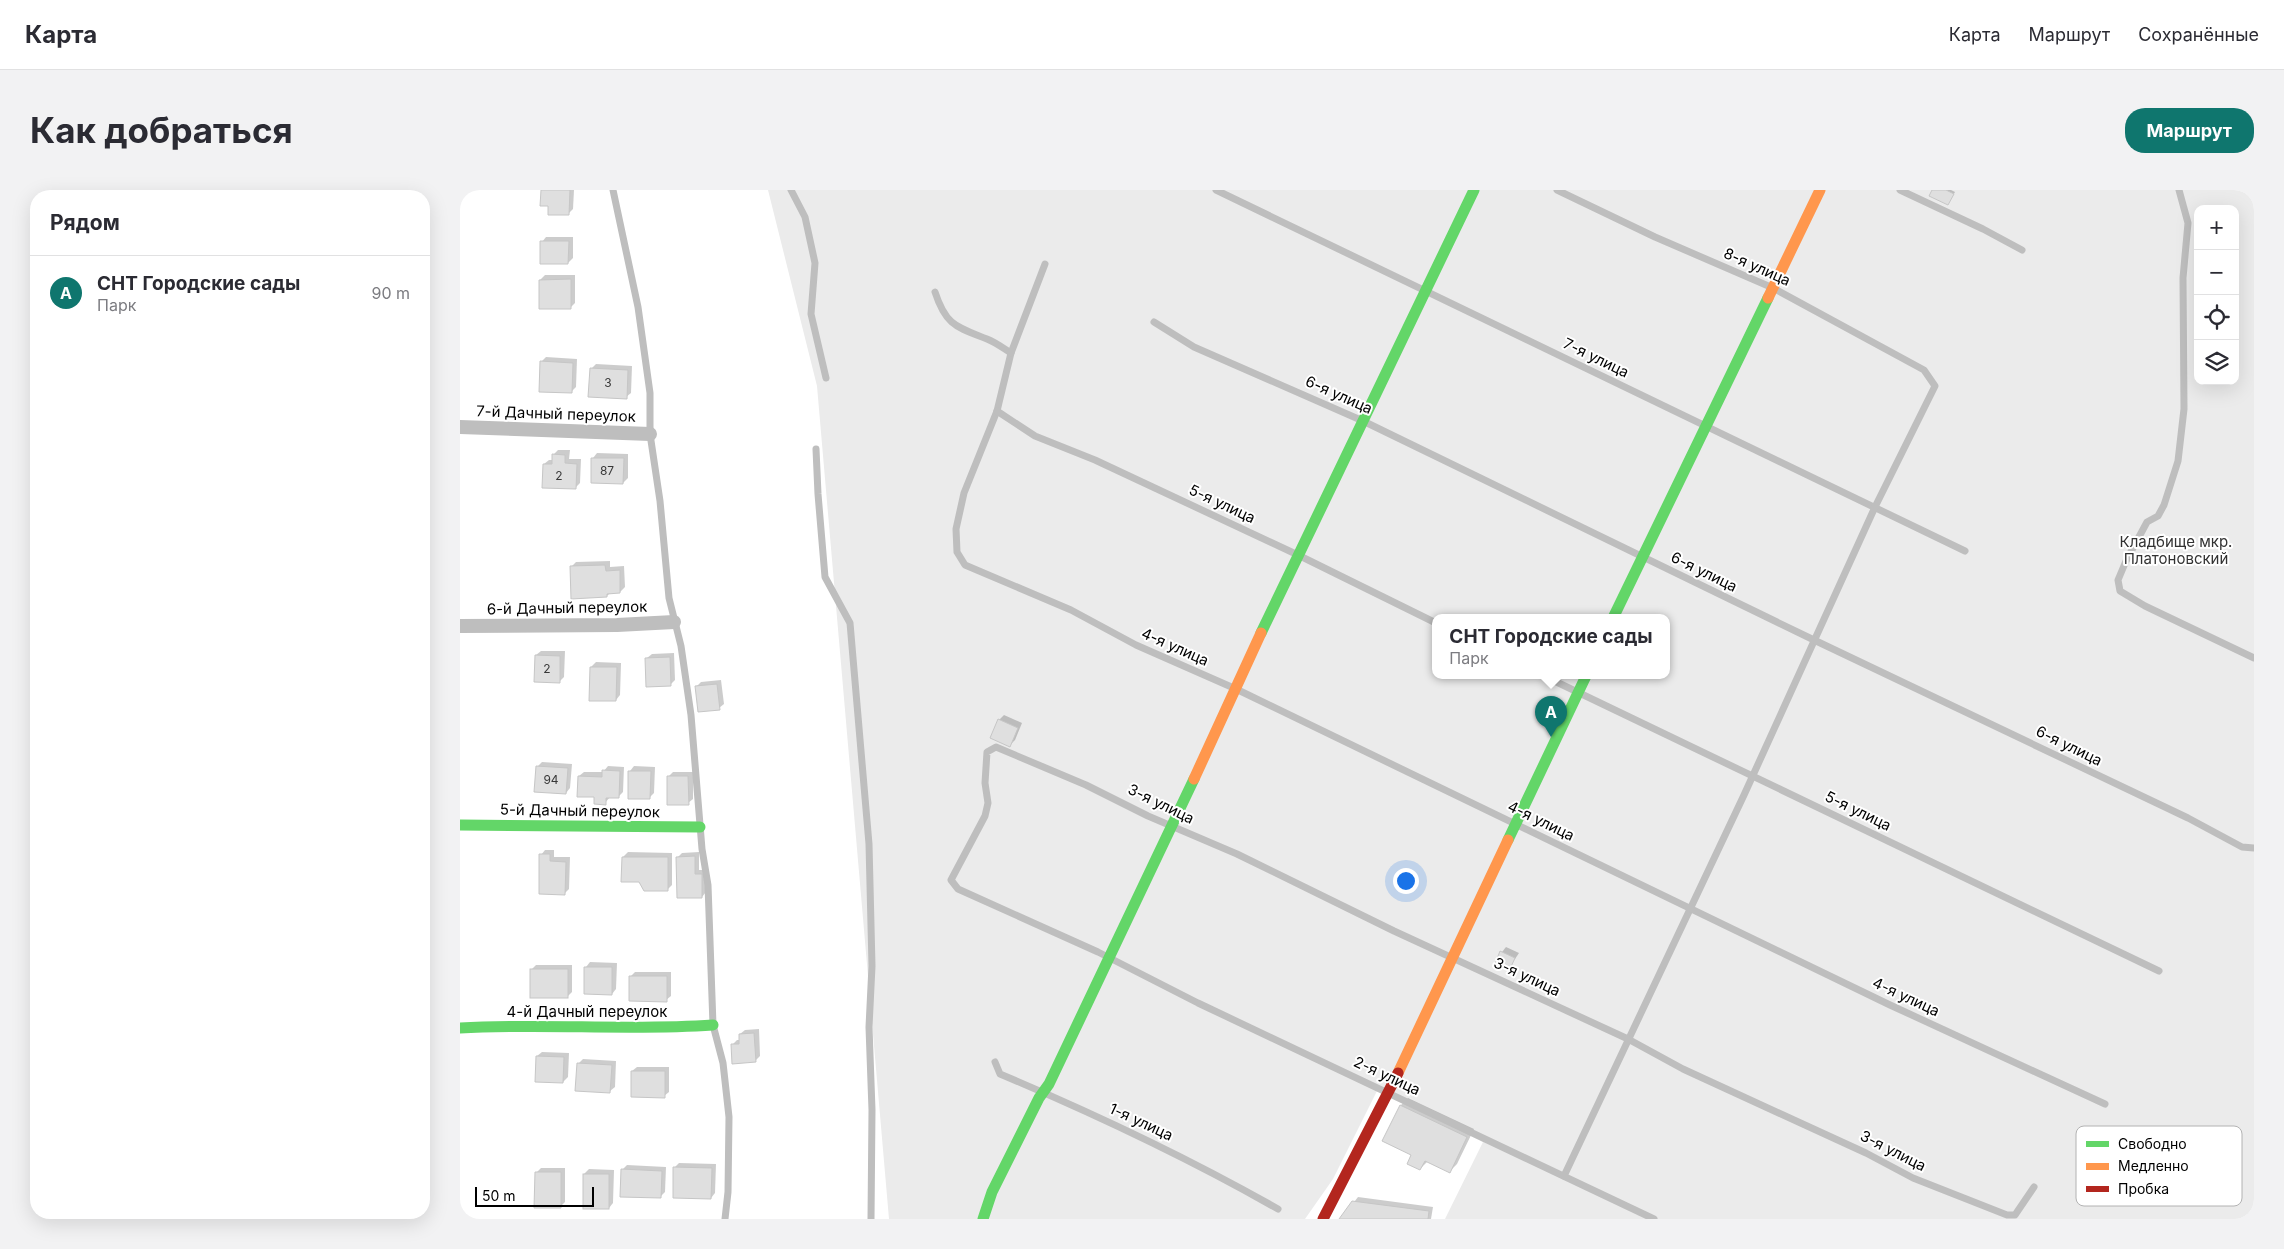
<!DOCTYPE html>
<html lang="ru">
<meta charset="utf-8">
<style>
body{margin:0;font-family:Inter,sans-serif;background:#f2f2f3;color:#2b2b33}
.controls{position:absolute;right:15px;top:15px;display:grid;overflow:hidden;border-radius:10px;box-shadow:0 5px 20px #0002}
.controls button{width:45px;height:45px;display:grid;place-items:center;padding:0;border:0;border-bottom:1px solid #e1e1e2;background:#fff;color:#2b2b33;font:25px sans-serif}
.scale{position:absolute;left:15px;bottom:12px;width:119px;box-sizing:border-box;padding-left:5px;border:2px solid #000;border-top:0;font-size:14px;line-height:18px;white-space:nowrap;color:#000;-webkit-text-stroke:4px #fff;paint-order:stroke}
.you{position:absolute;left:945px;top:690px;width:18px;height:18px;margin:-12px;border:4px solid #fff;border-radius:50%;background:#1a73e8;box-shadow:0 0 0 8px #1a73e833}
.badge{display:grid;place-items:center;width:32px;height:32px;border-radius:50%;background:#0f766e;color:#fff;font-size:16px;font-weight:700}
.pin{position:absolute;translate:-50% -41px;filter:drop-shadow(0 1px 2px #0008)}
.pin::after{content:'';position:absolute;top:26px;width:18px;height:15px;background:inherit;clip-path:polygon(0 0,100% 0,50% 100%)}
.popup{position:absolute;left:972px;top:424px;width:238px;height:65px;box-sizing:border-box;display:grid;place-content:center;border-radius:10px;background:#fff;filter:drop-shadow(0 1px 4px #0005);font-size:16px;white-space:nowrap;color:#7c7c81}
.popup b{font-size:19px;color:#2b2b33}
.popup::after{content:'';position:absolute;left:50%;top:100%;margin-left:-10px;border:10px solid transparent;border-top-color:#fff}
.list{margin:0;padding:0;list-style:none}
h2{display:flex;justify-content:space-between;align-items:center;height:65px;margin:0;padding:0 20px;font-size:21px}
h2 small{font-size:16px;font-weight:400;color:#7c7c81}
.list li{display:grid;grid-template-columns:32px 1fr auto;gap:15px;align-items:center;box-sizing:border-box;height:75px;padding:0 20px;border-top:1px solid #e1e1e2}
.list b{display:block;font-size:19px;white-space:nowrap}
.list p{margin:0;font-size:16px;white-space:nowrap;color:#7c7c81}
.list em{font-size:16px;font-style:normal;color:#7c7c81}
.icon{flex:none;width:28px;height:28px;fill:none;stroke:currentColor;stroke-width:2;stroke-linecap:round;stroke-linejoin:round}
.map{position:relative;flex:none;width:1794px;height:1029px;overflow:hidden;border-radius:20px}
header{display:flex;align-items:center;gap:30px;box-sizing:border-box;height:70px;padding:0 25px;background:#fff;border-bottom:1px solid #e1e1e2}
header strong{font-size:24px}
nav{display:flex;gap:28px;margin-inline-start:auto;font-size:18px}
.intro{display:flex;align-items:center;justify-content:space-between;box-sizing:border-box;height:120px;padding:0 30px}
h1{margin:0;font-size:35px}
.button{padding:12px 22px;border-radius:20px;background:#0f766e;color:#fff;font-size:18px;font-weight:700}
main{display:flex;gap:30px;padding:0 30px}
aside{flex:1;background:#fff;border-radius:20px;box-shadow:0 5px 20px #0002}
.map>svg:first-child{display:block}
.green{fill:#ebebeb;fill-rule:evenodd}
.shadow{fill:#0003}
.building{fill:#dfdfdf;stroke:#c6c6c6}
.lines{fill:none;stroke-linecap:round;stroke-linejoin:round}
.lane{stroke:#bebebe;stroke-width:7}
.street{stroke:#bebebe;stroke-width:14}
.fast{stroke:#63d668;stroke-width:11}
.slow{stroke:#ff974d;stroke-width:11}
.jam{stroke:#b3261e;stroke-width:11}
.labels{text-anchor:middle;stroke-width:4;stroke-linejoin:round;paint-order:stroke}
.number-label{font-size:12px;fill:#383838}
.street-label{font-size:15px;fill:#000;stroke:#fff}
.park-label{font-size:15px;fill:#323232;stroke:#fff}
.key{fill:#fff;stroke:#b2b2b2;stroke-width:1}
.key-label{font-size:14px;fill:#000}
</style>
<header>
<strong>Карта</strong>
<nav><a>Карта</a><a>Маршрут</a><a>Сохранённые</a></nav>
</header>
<div class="intro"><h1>Как добраться</h1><a class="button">Маршрут</a></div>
<main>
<aside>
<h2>Рядом<small></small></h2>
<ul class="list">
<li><span class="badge">A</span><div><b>СНТ Городские сады</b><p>Парк</p></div><em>90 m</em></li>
</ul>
</aside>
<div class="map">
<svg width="1794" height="1029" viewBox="0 0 1794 1029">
<rect width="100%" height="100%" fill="#fff"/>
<path class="green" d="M308 0H1794V1029H985L1023 952 918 899 873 989 845 1029H429L357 196ZM1738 19H1775V191H1738ZM976 428H1206V486H976Z"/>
<g class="shadow">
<polygon points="82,0 114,0 113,19 108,24 89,15"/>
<polygon points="1473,0 1491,0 1495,2 1488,14"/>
<polygon points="86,47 113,47 113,68 108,73 82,52"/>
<polygon points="85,85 115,85 115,113 110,118 80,90"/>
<polygon points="86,167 117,169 116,197 111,202 81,172"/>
<polygon points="136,174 172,176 171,203 166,207 131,179"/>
<polygon points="98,260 110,260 109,269 121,269 120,293 115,298 84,274 89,270 93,270 93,265"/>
<polygon points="137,263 168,264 168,288 163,293 133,268"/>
<polygon points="150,371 150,377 164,376 165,397 160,402 151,402 147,406 111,377 116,372"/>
<polygon points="81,461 105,461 104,487 99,492 76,465"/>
<polygon points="214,463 215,490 210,495 187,468 192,464"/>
<polygon points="136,472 161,473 160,505 156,510 131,477"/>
<polygon points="261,490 264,514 259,518 236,497 241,492"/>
<polygon points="544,525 562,533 555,550 550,555 539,530"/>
<polygon points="82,572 112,574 110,598 106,603 77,577"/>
<polygon points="148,576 164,577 163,602 158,607 150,607 145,613 135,606 119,586 124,582 143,582"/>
<polygon points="174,576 195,577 194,603 189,608 170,581"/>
<polygon points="213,582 233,582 233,609 228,613 208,587"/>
<polygon points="85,660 94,660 94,667 110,667 109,699 105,703 81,665"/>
<polygon points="168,662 212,663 212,695 207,700 163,667"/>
<polygon points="239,662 239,680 246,680 246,702 242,707 218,667 222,663"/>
<polygon points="1046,757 1059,763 1049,778 1042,762"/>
<polygon points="130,772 157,773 156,799 152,804 126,777"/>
<polygon points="76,775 112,775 112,802 107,807 71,780"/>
<polygon points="175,782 211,782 211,806 206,810 171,786"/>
<polygon points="299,839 300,866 295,871 272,855 277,850 280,850 280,844 285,840"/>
<polygon points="82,862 109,863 108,887 103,892 77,866"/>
<polygon points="123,869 156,871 155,897 150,901 118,874"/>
<polygon points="177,877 209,877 209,902 204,906 172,881"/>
<polygon points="948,908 1014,939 997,974 990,981 968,971 960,979 953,964 941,915"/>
<polygon points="219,973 256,974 255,1003 251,1008 215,977"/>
<polygon points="167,975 206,977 205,1002 200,1007 162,980"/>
<polygon points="81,978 105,978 105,1012 100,1017 76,983"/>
<polygon points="129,979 154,980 153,1013 149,1018 124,984"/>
<polygon points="898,1007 973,1017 971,1029 881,1029"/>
</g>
<g class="building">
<polygon points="81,0 110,0 109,25 88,25 88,16 80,16"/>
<polygon points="1472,0 1486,0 1494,4 1488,15 1469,6"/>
<polygon points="80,51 109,51 108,74 80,74"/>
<polygon points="111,89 111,119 79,119 79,90"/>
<polygon points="80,171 113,173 112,203 79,202"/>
<polygon points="130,178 168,180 167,209 128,207"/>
<polygon points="92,264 105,265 105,273 117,274 116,299 82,298 83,274 92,274"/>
<polygon points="131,268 164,268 163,294 131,293"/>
<polygon points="145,375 146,381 160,380 160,403 147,404 147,407 111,409 110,376"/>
<polygon points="75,465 100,466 100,493 74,492"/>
<polygon points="210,467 211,496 186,497 185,468"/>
<polygon points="130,477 157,477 156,511 129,511"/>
<polygon points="257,494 260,520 238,522 235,496"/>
<polygon points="538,529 558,538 550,557 530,548"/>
<polygon points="76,576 108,578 106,604 74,602"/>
<polygon points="142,580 160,581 159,608 146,608 146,615 134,614 134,607 117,607 118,586 142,587"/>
<polygon points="168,581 191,581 190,609 168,609"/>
<polygon points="207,586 228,586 229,615 207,615"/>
<polygon points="79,664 90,664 90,671 106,672 105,705 79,704"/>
<polygon points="235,666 235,684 242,684 242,708 217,708 216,667"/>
<polygon points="162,667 208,667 208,701 184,701 179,692 161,692"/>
<polygon points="1040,761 1055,768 1050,779 1035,774"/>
<polygon points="124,777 152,777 152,805 124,804"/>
<rect x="70" y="779" width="38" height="29"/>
<polygon points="169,786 207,786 207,812 169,811"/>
<polygon points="294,843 296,872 272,874 271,854 279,854 279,844"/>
<polygon points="76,866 104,867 103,893 75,892"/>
<polygon points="117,873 152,875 150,903 115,901"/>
<polygon points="171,881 205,881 205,908 171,907"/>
<polygon points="940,915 1007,947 990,983 965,971 960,980 947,974 951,965 922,951"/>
<polygon points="213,977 252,978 251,1009 213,1008"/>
<polygon points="161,979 202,981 201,1008 160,1007"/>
<polygon points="75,982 101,982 101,1018 74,1018"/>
<rect x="123" y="984" width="26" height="35"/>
<polygon points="892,1011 969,1021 968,1029 879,1029"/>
</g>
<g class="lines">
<g class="lane">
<polyline points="153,0 178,117 190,203 190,244 200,311 209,408 221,456 231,525 242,659 248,695 253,835 263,873 269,927 268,1002 265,1029"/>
<polyline points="331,0 345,27 355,73 351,124 366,188"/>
<polyline points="756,0 1505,361"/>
<polyline points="1097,0 1195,47 1313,98 1464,180 1475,196 1415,317 1284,605 1104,986"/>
<polyline points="1440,0 1523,39 1562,60"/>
<polyline points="1719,0 1728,33 1723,88 1724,219 1718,271 1704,315 1698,326 1687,332 1666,371 1658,390 1660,401 1685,416 1794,468"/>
<polyline points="1793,2 1794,2"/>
<path d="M475 102C486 136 497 137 527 149 535 152 543 158 551 163L537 221 504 303 496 339 497 362 505 375 611 420 676 455 776 499 1430 815 1645 914"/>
<polyline points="694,132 734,157 903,231 1354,450 1728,628 1782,657 1794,658"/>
<polyline points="551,163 585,74"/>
<polyline points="537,221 575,246 635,270 838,365 976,433"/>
<polyline points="356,259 358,304 365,387 390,433 409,654 412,776 409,837 412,920 411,1029"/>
<polyline points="1084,486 1699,781"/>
<path d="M535 872 540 884C635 924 728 968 818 1019"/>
<polyline points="1194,1029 738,813 638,762 498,699 491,690 525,626 528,613 525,593 527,562 536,557 626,595 688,626 777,664 934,741 1168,849 1223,879 1406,963 1453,988 1547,1025 1555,1025 1574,997"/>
</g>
<g class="street">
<polyline points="0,237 190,244"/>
<polyline points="0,436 157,435 214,432"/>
</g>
<g class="fast">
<polyline points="1153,428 1308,108"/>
<polyline points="801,443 1014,0"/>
<polyline points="0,635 240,637"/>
<polyline points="1048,650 1126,486"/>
<path d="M0 838C84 833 169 841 253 835"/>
<polyline points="523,1029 532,1002 579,908 589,894 734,589"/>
</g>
<g class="slow">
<polyline points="1308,108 1360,0"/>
<polyline points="734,589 801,443"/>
<polyline points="938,883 1048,650"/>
</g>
<polyline class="jam" points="863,1029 938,883"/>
</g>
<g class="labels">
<g class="number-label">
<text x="148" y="197">3</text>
<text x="147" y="285">87</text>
<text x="99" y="290">2</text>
<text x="87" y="483">2</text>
<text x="91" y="594">94</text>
</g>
<g class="street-label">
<text transform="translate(1297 77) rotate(24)" y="5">8-я улица</text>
<text transform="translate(1136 168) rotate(26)" y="5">7-я улица</text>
<text transform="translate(879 205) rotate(24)" y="5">6-я улица</text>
<text transform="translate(96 224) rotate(2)" y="5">7-й Дачный переулок</text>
<text transform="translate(762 314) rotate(25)" y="5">5-я улица</text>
<text transform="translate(1244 382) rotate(26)" y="5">6-я улица</text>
<text transform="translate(107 418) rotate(-1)" y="5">6-й Дачный переулок</text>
<text transform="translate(715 457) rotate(24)" y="5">4-я улица</text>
<text transform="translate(1609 556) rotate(26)" y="5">6-я улица</text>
<text transform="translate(701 614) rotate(26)" y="5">3-я улица</text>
<text transform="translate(120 621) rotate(1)" y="5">5-й Дачный переулок</text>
<text transform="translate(1398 621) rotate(26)" y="5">5-я улица</text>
<text transform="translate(1081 631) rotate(26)" y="5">4-я улица</text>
<text transform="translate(1067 787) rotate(25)" y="5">3-я улица</text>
<text transform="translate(1446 807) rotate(25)" y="5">4-я улица</text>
<text x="127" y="827">4-й Дачный переулок</text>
<text transform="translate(927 886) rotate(25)" y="5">2-я улица</text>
<text transform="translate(681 932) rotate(25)" y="5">1-я улица</text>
<text transform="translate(1433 961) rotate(27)" y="5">3-я улица</text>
</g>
<g class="park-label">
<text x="1716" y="357">Кладбище мкр.<tspan x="1716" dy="17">Платоновский</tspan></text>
</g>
</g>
<rect x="1616" y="936" width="166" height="80" rx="8" class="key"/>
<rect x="1626" y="951" width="23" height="6" fill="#63d668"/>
<rect x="1626" y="973" width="23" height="7" fill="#ff974d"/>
<rect x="1626" y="996" width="23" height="6" fill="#b3261e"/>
<g class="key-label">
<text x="1658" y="959">Свободно</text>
<text x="1658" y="981">Медленно</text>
<text x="1658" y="1004">Пробка</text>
</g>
</svg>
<div class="controls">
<button>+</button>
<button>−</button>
<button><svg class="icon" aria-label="locate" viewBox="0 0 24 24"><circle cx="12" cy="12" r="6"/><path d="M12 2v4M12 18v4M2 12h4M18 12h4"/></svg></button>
<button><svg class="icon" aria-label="layers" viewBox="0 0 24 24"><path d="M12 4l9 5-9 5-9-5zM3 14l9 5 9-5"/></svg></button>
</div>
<div class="scale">50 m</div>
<div class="you"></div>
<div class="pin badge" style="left:1091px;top:547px">A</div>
<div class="popup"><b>СНТ Городские сады</b>Парк</div>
</div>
</main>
